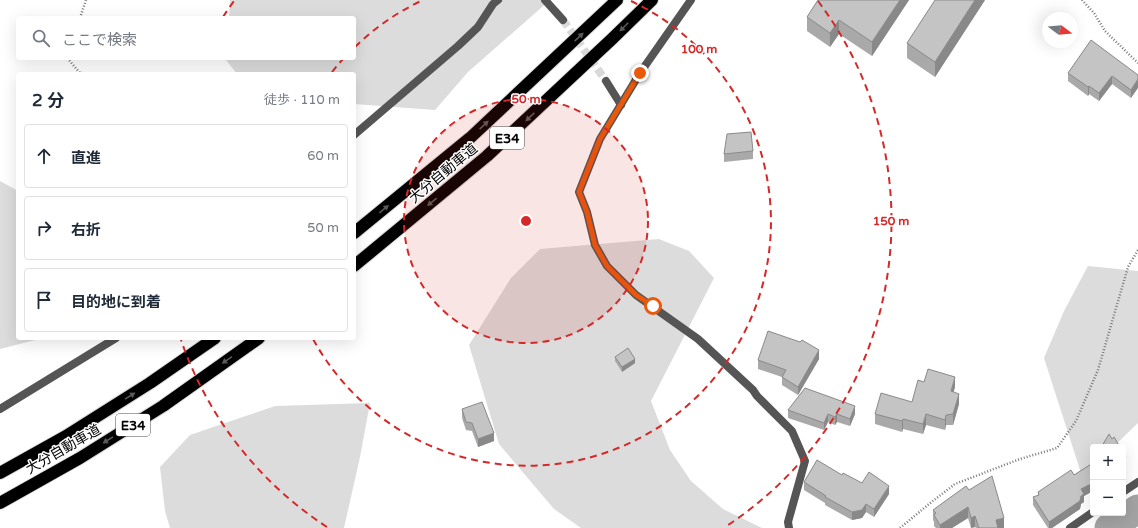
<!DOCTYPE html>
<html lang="ja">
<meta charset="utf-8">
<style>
body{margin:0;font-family:"Varela Round","Noto Sans JP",sans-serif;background:#f6f6f7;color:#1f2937}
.controls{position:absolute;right:12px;bottom:12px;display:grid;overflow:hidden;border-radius:4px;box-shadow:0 4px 16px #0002}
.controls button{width:36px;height:36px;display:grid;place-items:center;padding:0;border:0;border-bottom:1px solid #e0e1e3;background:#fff;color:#1f2937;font:20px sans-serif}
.compass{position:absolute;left:1042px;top:12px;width:36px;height:36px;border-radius:50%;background:#fff;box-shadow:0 4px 16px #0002;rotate:106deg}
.stop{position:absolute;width:12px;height:12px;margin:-9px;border:3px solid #ea580c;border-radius:50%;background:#fff}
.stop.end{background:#ea580c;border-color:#fff;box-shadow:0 1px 4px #0008}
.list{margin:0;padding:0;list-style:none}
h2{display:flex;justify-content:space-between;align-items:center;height:52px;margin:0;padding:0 16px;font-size:17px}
h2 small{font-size:13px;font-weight:400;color:#747a83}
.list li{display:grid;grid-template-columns:26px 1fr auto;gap:12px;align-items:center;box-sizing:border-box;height:64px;margin:0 8px 8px;padding:0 8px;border:1px solid #e0e1e3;border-radius:4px}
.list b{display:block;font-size:15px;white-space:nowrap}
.list em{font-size:13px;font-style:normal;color:#747a83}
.icon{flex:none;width:22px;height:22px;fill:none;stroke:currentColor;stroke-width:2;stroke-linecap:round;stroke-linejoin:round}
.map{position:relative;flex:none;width:1138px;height:528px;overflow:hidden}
.search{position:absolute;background:#fff;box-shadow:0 4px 16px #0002;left:16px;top:16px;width:340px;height:44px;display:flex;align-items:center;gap:10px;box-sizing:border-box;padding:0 14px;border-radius:4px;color:#747a83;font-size:15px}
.panel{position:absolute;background:#fff;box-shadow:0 4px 16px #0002;left:16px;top:72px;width:340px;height:268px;border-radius:4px}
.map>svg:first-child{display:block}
.green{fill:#dcdcdc}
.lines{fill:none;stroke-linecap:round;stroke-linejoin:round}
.river{stroke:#a3a3a3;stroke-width:29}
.street-tunnel{stroke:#d9d9d9;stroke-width:8;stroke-dasharray:8 4;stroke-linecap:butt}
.highway-casing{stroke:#dbdbdb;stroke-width:14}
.path{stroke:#777;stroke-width:2.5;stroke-dasharray:1 2;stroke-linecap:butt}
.street{stroke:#555;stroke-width:8}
.highway{stroke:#000;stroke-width:12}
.wall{fill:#a9a9a9}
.shaded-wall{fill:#898989}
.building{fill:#c4c4c4;stroke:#898989}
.oneway{fill:#595959}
.route{stroke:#ea580c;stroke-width:5}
.ring{fill:none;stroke:#d62828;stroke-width:2;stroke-dasharray:7 5}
.labels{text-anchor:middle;stroke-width:3;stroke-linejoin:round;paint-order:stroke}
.shield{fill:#fff;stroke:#4c4c4c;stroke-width:1}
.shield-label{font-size:13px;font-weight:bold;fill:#000}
.street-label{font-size:14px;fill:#000;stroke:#fff}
.centre{fill:#d62828;stroke:#fff;stroke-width:2}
.ring-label{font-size:12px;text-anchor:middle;font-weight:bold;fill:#d62828;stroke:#fff;stroke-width:3;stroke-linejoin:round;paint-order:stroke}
</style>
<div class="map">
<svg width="1138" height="528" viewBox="0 0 1138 528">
<rect width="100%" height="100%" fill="#fff"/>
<g class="green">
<polygon points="230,0 550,0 468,72 435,110 354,104 354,74 237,74 226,60 226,58 354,58 354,18 229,18"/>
<polygon points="0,181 18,191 18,338 43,338 0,349"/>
<polygon points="659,239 689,251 714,278 651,401 670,450 691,481 723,509 762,528 581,528 554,509 499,444 469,345 511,278 540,249"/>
<polygon points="1088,266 1138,271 1138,423 1113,447 1093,447 1093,470 1082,476 1044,358 1064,311"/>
<polygon points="370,403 360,457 344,528 170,528 165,511 160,467 190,435 275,406"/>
</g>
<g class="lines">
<polyline class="river" points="1109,528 1138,509"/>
<polyline class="street-tunnel" points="563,20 606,81"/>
<g class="highway-casing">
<g id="highway">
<polyline points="354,233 470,138 617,0"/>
<polyline points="354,266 487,156 613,38 652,0"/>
<polyline points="0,473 66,436 150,383 215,338"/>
<polyline points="0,503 80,458 163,406 259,338"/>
</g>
</g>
<g class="path">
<polyline points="1082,0 1094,13 1105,31 1138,63"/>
<polyline points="80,18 86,0"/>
<polyline points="68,58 68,59 80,73 94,74"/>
<polyline points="900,528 929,504 955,484 1020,459 1057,448 1076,421 1098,370 1128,267 1138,250"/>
</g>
<g class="street">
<polyline points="545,0 563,20"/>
<polyline points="691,0 640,73 600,139 579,192 587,212 595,245 607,266 636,295 698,339 753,390 757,396 792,431 805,461 788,522 789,528"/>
<polyline points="606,81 621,105"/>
<polyline points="354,135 458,46 478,27 493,4 498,0"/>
<polyline points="0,409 116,338"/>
<polyline points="1123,492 1138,482"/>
<polyline points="1070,528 1093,512"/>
</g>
<use href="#highway" class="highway"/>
</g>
<g class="wall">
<polygon points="818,0 909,0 872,56 839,34 830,47 807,31 807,17"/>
<polygon points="985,0 935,77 907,58 907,43"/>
<polygon points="1068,73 1138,75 1131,98 1112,84 1099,101 1089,94 1088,96 1068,81"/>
<polygon points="753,151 753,159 724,162 724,154"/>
<polygon points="615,357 635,363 622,372 615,361"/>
<polygon points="819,359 798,395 782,385 782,377 758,369 758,360"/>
<polygon points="924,382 955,387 953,392 959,404 953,425 946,425 945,430 926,425 923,434 903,429 902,432 875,424 875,414 912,402"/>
<polygon points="462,409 494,441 478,447 472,431 466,430 462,418"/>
<polygon points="788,410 855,414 850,426 837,422 835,425 828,422 824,430 788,418"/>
<polygon points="1093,463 1093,491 1084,496 1084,502 1081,504 1080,509 1052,528 1048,528 1033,505 1033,497 1038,496 1038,492 1074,475"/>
<polygon points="842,475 889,494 874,517 866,512 862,518 852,520 825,505 825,503 804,490 804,482"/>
<polygon points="969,490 1004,528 976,528 975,527 971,528 968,518 952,528 936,528 934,526 934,522 933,520 933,510"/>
</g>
<g class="shaded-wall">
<polygon points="900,0 909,0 872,56 872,42"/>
<polygon points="975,0 985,0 935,77 935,62"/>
<polygon points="839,20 839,34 830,47 830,33"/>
<polygon points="1112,76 1112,84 1099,101 1099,93"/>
<polygon points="1138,79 1138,88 1131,98 1131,90"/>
<polygon points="1089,86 1089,94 1088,96 1088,87"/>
<polygon points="819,350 819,359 798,395 798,387"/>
<polygon points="635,359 635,363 622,372 622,367"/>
<polygon points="955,377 955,387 951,402 951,391"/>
<polygon points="959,394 959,404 953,425 953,414"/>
<polygon points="855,406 855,414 850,426 850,419"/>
<polygon points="828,414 828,422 824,430 824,423"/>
<polygon points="837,414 837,422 835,425 835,417"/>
<polygon points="926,414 926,425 923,434 923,424"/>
<polygon points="946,415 946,425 945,430 945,420"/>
<polygon points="903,419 903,429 902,432 902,421"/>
<polygon points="494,433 494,441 478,447 478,439"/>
<polygon points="1126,457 1126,465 1123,467 1123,459"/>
<polygon points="1093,483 1093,491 1084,496 1084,502 1081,504 1080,509 1052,528 1049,528 1049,522 1081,489"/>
<polygon points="889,486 889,494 874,517 874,509"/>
<polygon points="866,504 866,512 862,518 852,520 852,512"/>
<polygon points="968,507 968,518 952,528 940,528 940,525"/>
<polygon points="975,516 975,527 971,528 971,518"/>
<polygon points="1004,518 1004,528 996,528 996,520"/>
</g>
<g class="building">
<polygon points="818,0 900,0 872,42 839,20 830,33 807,17"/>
<polygon points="935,0 975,0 935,62 907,43"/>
<polygon points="1091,40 1138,75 1138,79 1131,90 1112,76 1099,93 1089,86 1088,87 1068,73"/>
<polygon points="751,132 753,151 724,154 727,134"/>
<polygon points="768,331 800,342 802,340 819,350 798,387 782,377 786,370 758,360"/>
<polygon points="628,348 635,359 622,367 615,357"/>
<polygon points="928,369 955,377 951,391 959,394 953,414 946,415 945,420 926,414 923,424 903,419 902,421 875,414 881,393 912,402 918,380 924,382"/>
<polygon points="805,388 855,406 850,419 837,414 835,417 828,414 824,423 788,410"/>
<polygon points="482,402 494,433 478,439 472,423 466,422 462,409"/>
<polygon points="1109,434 1112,439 1114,437 1120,447 1102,447 1102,446"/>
<polygon points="1123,452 1126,457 1123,459"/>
<polygon points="817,460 842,475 843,473 862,483 869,472 889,486 874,509 866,504 862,510 852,512 825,497 826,496 804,482"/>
<polygon points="1093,463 1093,483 1081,489 1084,494 1081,496 1080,501 1049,522 1033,497 1039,495 1038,492 1071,470 1074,475"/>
<polygon points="992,476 1004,518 996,520 998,528 979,528 975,516 971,518 968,507 940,525 934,515 936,513 933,510 966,486 969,490"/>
</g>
<defs><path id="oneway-solid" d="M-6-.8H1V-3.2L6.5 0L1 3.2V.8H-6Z"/></defs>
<g class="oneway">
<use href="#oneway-solid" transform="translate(624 27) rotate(135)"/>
<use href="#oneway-solid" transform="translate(579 37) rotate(-43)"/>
<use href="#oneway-solid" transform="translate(530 117) rotate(137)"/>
<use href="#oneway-solid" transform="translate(484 125) rotate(-43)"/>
<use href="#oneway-solid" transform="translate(432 202) rotate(141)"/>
<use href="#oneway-solid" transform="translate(384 209) rotate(-39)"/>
<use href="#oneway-solid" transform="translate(227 360) rotate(145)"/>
<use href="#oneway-solid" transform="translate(130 396) rotate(-32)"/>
<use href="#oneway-solid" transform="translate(108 440) rotate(148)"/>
</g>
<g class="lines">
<polyline class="route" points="640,73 600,139 579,192 587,212 595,245 607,266 636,295 653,306"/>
</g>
<circle cx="526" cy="221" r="122" fill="#d62828" fill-opacity=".12"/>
<g class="ring">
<circle cx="526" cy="221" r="122"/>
<path d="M332 72A244 244 0 0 1 343 59M355 47A244 244 0 0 1 421 1M631 1A244 244 0 1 1 313 339"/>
<path d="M327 527A365 365 0 0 1 181 340M223 17A365 365 0 0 1 234 1M818 1A365 365 0 0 1 725 527"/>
</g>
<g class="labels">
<g class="shield">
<rect x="490" y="127" width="34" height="22" rx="3"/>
<rect x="116" y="414" width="34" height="22" rx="3"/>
</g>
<g class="shield-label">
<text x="507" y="143">E34</text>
<text x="133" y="430">E34</text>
</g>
<g class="street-label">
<text transform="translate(443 173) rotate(-40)" y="5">大分自動車道</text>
<text transform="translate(63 449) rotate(-30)" y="5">大分自動車道</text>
</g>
</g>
<circle cx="526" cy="221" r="6" class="centre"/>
<g class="ring-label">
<text x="699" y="53">100 m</text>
<text x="526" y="103">50 m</text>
<text x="891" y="225">150 m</text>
</g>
</svg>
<div class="controls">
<button>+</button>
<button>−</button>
</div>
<svg class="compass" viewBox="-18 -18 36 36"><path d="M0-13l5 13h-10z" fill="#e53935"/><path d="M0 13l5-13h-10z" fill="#747a83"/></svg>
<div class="stop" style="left:653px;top:306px"></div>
<div class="stop end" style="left:640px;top:73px"></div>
<div class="search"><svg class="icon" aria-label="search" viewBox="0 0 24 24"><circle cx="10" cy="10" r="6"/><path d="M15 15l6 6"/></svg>ここで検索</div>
<section class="panel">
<h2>2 分<small>徒歩 · 110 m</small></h2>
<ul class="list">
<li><svg class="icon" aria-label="ahead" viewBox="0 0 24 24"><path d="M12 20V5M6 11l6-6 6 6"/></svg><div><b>直進</b></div><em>60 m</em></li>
<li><svg class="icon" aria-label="right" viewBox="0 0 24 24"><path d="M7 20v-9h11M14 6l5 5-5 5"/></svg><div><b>右折</b></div><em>50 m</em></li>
<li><svg class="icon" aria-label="arrive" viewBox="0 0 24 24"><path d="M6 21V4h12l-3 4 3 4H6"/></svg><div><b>目的地に到着</b></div></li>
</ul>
</section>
</div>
